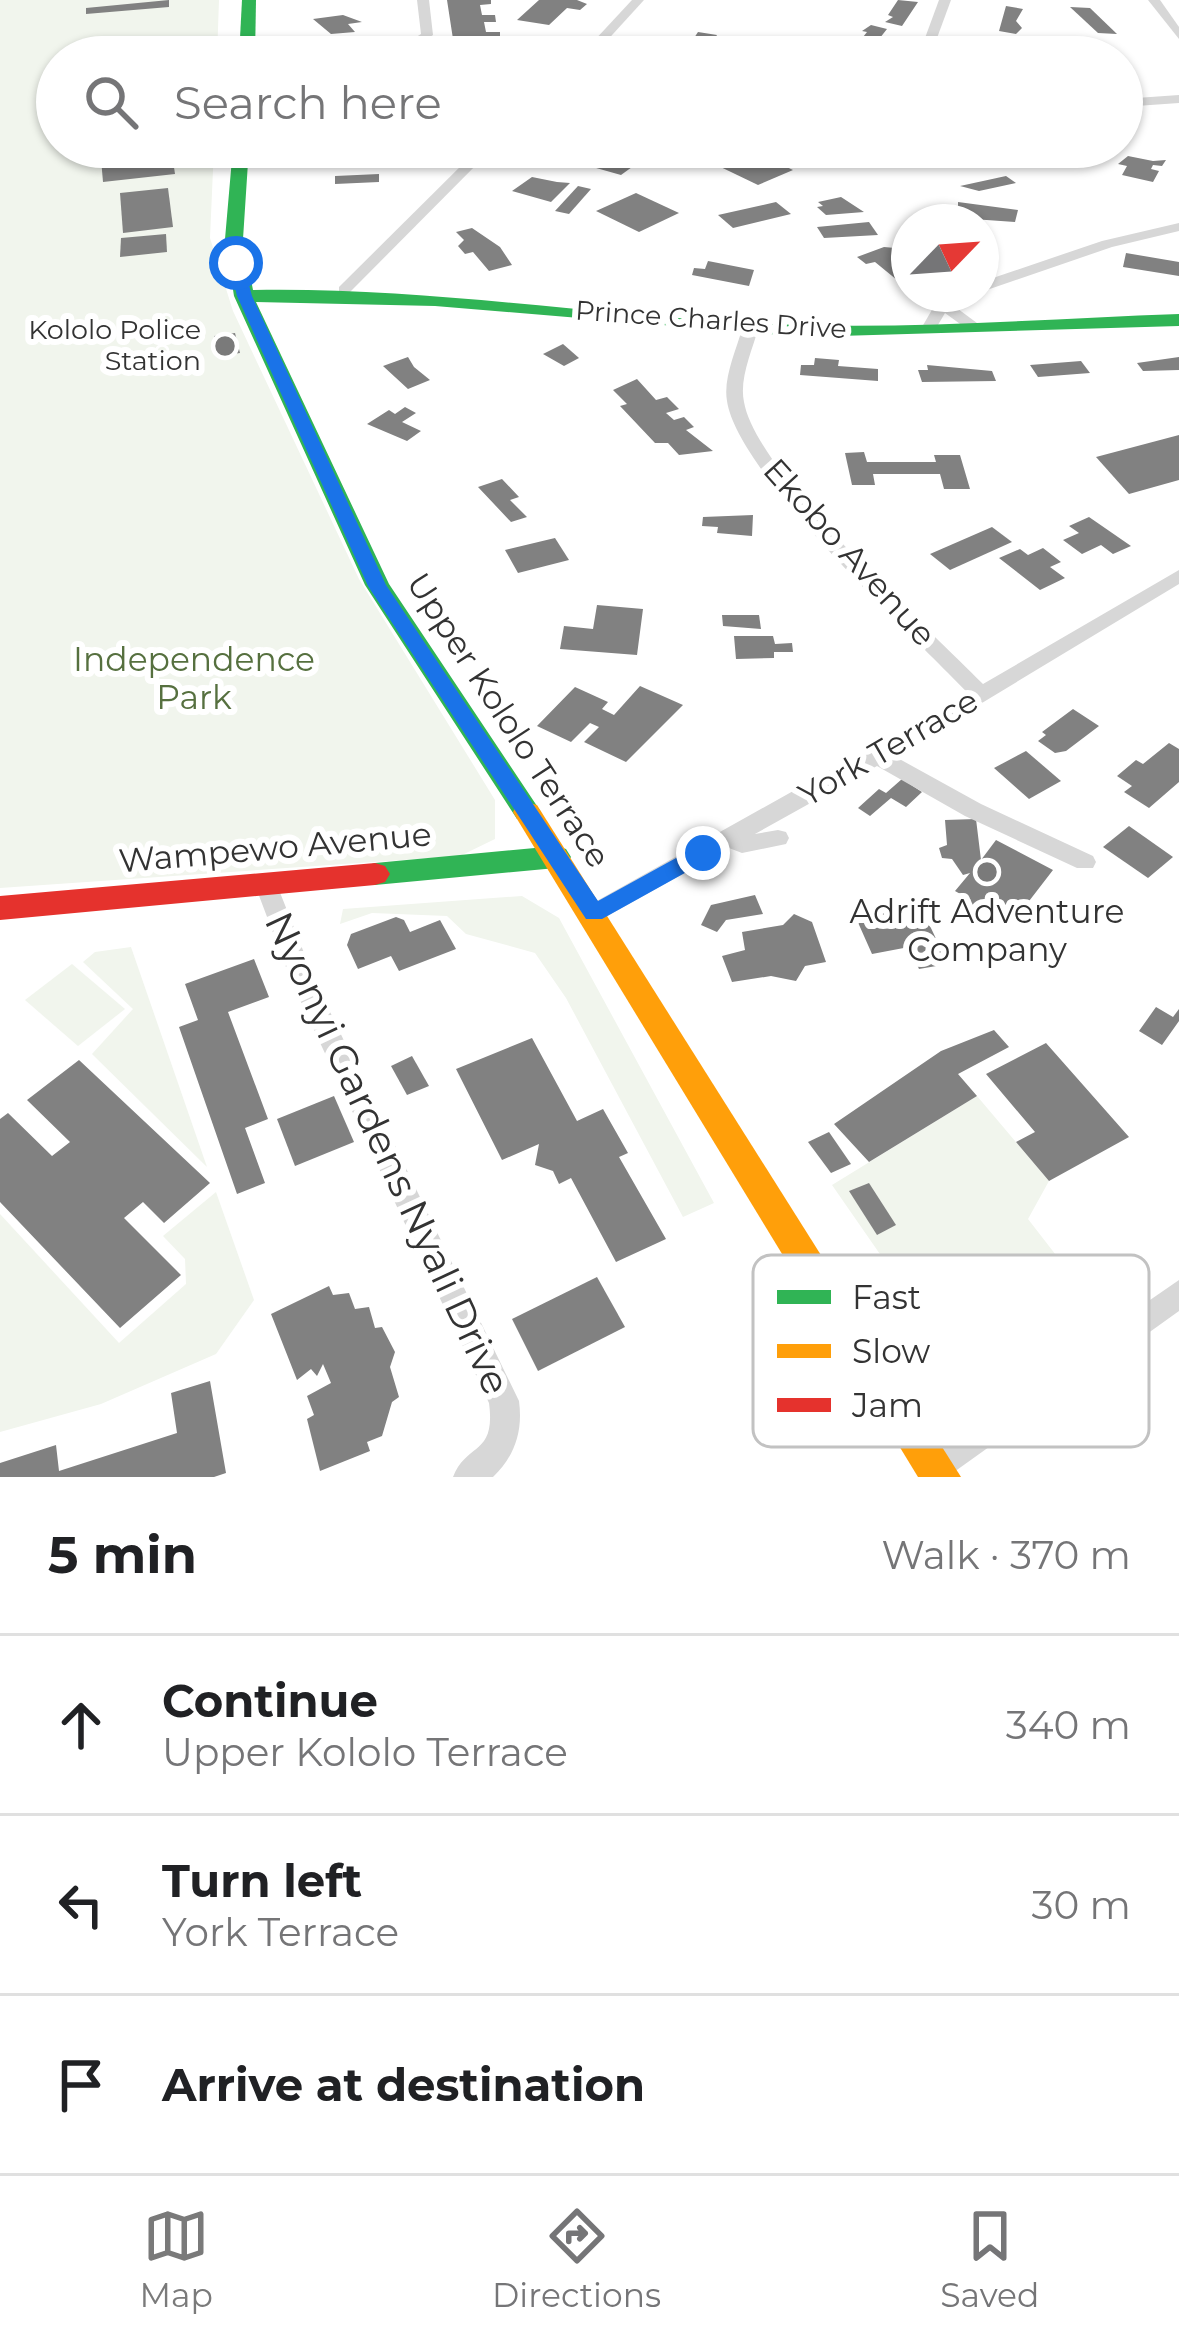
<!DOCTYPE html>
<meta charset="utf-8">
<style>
body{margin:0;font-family:Montserrat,sans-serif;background:#f6f6f6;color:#202124}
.compass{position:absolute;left:891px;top:204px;width:108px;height:108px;border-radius:50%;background:#fff;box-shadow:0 3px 9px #0004;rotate:65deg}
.stop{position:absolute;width:36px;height:36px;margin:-27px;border:9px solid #1a73e8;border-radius:50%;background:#fff}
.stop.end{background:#1a73e8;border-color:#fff;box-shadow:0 3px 12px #0008}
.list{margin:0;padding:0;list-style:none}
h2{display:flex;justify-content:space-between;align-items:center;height:156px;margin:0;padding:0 48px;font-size:51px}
h2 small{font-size:39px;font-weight:400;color:#757577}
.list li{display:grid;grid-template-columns:78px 1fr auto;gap:36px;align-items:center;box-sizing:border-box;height:180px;padding:0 48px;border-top:3px solid #e0e0e0}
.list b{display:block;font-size:45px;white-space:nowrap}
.list p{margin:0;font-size:39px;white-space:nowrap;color:#757577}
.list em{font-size:39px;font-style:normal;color:#757577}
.icon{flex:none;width:66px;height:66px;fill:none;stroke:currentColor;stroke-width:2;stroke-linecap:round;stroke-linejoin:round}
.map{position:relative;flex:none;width:1179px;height:1477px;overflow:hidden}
.search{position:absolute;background:#fff;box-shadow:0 3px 9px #0004;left:36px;right:36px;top:36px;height:132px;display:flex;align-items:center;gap:30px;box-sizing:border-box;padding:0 42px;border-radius:66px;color:#757577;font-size:45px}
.sheet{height:696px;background:#fff}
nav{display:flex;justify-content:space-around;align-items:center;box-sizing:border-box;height:168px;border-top:3px solid #e0e0e0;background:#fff;font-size:33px;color:#757577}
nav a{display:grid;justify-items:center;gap:6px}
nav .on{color:#7a7a7a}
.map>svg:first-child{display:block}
.green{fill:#f1f5ed}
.building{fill:#818181}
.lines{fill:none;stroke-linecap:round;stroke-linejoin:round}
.street{fill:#d7d7d7;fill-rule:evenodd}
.fast{fill:#30b455;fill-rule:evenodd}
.slow{fill:#ff9f0a;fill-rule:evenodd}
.jam{fill:#e5322d;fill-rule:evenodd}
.route{fill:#1a73e8}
.poi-dot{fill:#7a7a7a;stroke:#fff;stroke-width:4.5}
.labels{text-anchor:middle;stroke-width:12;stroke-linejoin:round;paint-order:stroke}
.far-street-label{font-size:27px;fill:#333;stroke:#fff}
.far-poi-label{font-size:27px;fill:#333;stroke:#fff;text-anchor:end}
.street-label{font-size:33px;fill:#333;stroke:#fff}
.park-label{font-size:33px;fill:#56703f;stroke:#fff}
.poi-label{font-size:33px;fill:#333;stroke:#fff}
.near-street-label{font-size:39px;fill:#333;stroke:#fff}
.key{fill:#fff;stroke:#c2c2c2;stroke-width:3}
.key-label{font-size:33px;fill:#333}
</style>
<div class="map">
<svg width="1179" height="1477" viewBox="0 0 1179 1477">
<rect width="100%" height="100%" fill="#fff"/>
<g class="green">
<polygon points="0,0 219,0 217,57 57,57 57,147 214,147 210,238 233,311 359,579 495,800 495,839 460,856 0,888"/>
<polygon points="522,896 559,918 714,1203 683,1217 566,998 535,953 466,934 447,916 372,913 340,924 343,909"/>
<polygon points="131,947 207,1167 92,1054 133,1009 83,962 95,952"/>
<polygon points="72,964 125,1009 78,1046 25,1000"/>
<polygon points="977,1096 1049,1181 1028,1219 1090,1299 1021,1346 925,1319 832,1185"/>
<polygon points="216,1192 254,1300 216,1354 101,1404 0,1432 0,1214 119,1343 186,1284 185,1259 163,1236"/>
</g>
<g class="building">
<polygon points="169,0 169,7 86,14 86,8"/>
<polygon points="447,0 491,0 491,4 480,5 482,15 495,15 496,22 484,22 486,32 500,32 500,37 453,39"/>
<polygon points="539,0 577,0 587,4 580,10 567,8 549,25 517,20"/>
<polygon points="898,0 918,2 902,26 885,22 893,17 888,15"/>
<polygon points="1006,6 1023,9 1016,21 1022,28 1016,34 999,31"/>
<polygon points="1070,7 1090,8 1117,34 1098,33"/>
<polygon points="343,15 362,22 348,24 355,32 331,34 313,19"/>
<polygon points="871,25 887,29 872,48 878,50 869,56 852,51 867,32 862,31"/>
<polygon points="698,32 717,35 714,40 744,44 740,51 690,44"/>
<polygon points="100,147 171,147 175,174 103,182"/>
<polygon points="606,147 635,147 650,154 621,175 582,164"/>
<polygon points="679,147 744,147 793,170 758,185"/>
<polygon points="1128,156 1153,161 1166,160 1162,166 1153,165 1151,169 1159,171 1153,182 1122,175 1127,166 1118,164"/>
<polygon points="379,174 379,182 335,184 335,176"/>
<polygon points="1006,176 1016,183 979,191 960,186"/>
<polygon points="532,177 557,182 570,183 551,202 512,191"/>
<polygon points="578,186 591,189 569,214 555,211"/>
<polygon points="168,188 173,227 123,233 120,193"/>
<polygon points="636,193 679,213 639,232 596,211"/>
<polygon points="841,197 864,212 826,215 817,207 823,206 818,202"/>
<polygon points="776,202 791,214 733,228 718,215"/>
<polygon points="958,202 1018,210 1015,222 958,218"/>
<polygon points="869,222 878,235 824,238 817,227"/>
<polygon points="472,228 500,247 512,265 489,271 473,252 465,254 458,246 464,240 456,232"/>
<polygon points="166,234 167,252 120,257 121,238"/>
<polygon points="884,247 895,248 909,259 909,276 897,280 875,262 866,264 857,257"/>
<polygon points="1126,253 1179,262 1179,276 1123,267"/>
<polygon points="708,261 754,270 749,286 692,275 694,268 705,269"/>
<polygon points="235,333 240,353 220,356 214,336"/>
<polygon points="563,344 579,358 564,366 543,354"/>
<polygon points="408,357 414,367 430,380 408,389 383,366"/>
<polygon points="1179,357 1179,370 1143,371 1137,363"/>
<polygon points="815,358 839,360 838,366 878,369 878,381 800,375 801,365 814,365"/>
<polygon points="1081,361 1090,373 1038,377 1030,365"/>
<polygon points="927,365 992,371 996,381 922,382 918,370 928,370"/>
<polygon points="637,379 656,400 667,397 679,409 666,413 674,420 684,417 694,427 686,430 713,451 679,455 668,443 655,443 620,406 627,404 613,390"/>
<polygon points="405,407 416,413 402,422 421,431 407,441 367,424 389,410 395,414"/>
<polygon points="1179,435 1179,480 1129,494 1096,457"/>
<polygon points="864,452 867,462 936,462 934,455 960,455 970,489 944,489 940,474 873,474 875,485 852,485 845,453"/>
<polygon points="502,479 519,497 510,500 527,517 511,522 478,487"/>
<polygon points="753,515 752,536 717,533 718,527 702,526 703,517"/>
<polygon points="1089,517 1131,546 1113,554 1101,545 1082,554 1063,540 1079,533 1069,526"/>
<polygon points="992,527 1012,542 950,570 930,554"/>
<polygon points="555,538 569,560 518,573 505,550"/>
<polygon points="1043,548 1061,562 1050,567 1065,578 1040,590 999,558 1020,549 1028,555"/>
<polygon points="597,605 643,609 637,655 560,649 564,626 593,629"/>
<polygon points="722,615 759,615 761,629 723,626"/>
<polygon points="734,636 773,636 775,644 792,643 793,652 774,652 774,658 736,659"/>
<polygon points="640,686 683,705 626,762 584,742 599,727 590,723 571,742 537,726 575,687 608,702 602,709 614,715"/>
<polygon points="1073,709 1099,726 1066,751 1055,753 1038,741 1046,735 1042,732"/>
<polygon points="1169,743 1179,749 1179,782 1149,808 1124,792 1132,786 1117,776 1136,760 1143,764"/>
<polygon points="1026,751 1061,781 1029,799 994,768"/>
<polygon points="902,779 922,792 906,807 891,798 870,816 858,808 879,789 886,793"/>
<polygon points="976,819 981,860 996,840 1053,870 1013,922 968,903 971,900 955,891 970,873 963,875 952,859 942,858 939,848 947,845 945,820"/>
<polygon points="1129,826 1173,857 1148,878 1103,847"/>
<polygon points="755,895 763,914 726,920 717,932 701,925 711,905"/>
<polygon points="921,907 948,964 919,969 909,947 872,954 856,918"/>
<polygon points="794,914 812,922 826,962 805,966 796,981 771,976 732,982 722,956 745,950 742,932 783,925"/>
<polygon points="396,917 404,920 410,932 440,920 456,949 399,971 391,956 358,969 347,945 351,934"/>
<polygon points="254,959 269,997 228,1012 268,1119 245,1128 265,1183 237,1194 179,1027 198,1020 185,984"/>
<polygon points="1156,1007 1173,1017 1179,1009 1179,1021 1162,1045 1139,1031"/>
<polygon points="994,1030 1009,1047 958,1074 977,1096 869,1162 834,1124 941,1051"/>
<polygon points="532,1038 577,1121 603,1109 628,1153 619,1157 666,1239 616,1262 571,1178 559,1184 553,1171 535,1165 539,1144 502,1160 456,1069"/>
<polygon points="1046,1043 1129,1137 1049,1181 1016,1142 1035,1132 986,1074"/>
<polygon points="412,1056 429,1086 407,1095 391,1066"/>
<polygon points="79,1060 210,1183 164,1223 143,1202 124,1218 181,1275 120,1328 0,1202 0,1119 8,1113 52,1156 70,1142 27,1100"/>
<polygon points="334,1096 354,1142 295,1166 277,1119"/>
<polygon points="829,1132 851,1164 831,1173 808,1142"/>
<polygon points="869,1183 896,1225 877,1235 849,1191"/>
<polygon points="597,1277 625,1327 538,1371 512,1319"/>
<polygon points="329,1286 333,1295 349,1293 355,1309 369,1307 375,1328 382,1327 395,1352 390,1367 399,1397 392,1402 382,1436 367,1442 370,1451 320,1471 307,1419 314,1415 307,1396 331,1383 323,1364 317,1376 311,1369 297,1380 271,1314"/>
<polygon points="210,1381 226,1473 214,1477 0,1477 0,1463 56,1445 59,1471 177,1433 171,1393"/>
</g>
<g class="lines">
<g class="street">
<polygon points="417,0 429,0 433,35 399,57 385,57 421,34"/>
<polygon points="632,0 644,0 592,57 579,57"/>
<polygon points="939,0 951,0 930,57 918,57"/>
<polygon points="1148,0 1160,0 1179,27 1179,39"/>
<polygon points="1179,95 1179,103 1122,107 1122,99"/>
<polygon points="480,147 494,147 349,293 339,293 339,287"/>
<polygon points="1179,223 1179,231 1112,247 981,292 981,282 1102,241"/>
<polygon points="952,294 970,294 958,304 958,309 977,323 977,329 967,329 945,313 935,330 925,330 922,327 933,308"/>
<path d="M750 324 758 329C752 351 739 379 744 402 756 473 927 627 983 684L1179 570V584L894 756 981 804 1093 856 1096 862 1093 868H1077L965 816 877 766 755 834 778 830 786 832 789 838 786 844 742 853 729 848 602 919 594 922 586 919 582 913 586 907 968 693C912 635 738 474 727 401 723 378 736 351 742 329Z"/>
<path d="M266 876 274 879 277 885 316 983 519 1401C523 1431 515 1456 493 1477H453C467 1442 496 1456 489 1403L292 983 255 885 258 879Z"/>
<polygon points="1179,1280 1179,1311 947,1477 924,1477 920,1467 924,1456"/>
</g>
<g class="fast">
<polygon points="242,0 256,0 255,57 239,57"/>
<path d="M233 147H249L243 239 253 290C420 287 585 314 752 323 894 331 1037 319 1179 314V326L805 337 435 306 256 302 389 584 541 812 537 819H517L365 585 234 296 225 239Z"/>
<polygon points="556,846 566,849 571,857 566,865 556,868 375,885 365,882 360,874 365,866 375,863"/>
</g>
<polygon class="slow" points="527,802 537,805 961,1477 918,1477 517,819 513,812 517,805"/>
<polygon class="jam" points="375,863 385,866 390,874 385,882 375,885 0,920 0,896"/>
</g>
<polygon class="route" points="236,259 243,263 252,296 386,585 598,901 696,847 710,847 710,859 602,919 586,919 368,586 237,296 229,263"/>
<g class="poi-dot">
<circle cx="225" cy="346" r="12"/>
<circle cx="987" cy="872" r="12"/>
</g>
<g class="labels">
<g class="far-street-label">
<text transform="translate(711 320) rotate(4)" y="9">Prince Charles Drive</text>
</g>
<g class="far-poi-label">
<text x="201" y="339">Kololo Police<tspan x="201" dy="31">Station</tspan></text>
</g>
<g class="street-label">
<text transform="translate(850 552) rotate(48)" y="12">Ekobo Avenue</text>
<text transform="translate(509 720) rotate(57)" y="12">Upper Kololo Terrace</text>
<text transform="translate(888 747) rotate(-30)" y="12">York Terrace</text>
<text transform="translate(275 847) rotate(-5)" y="12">Wampewo Avenue</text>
</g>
<g class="park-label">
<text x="194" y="671">Independence<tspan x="194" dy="38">Park</tspan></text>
</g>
<g class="poi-label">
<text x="987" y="923">Adrift Adventure<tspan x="987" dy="38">Company</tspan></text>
</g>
<g class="near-street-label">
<text transform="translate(388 1153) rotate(65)" y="14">Nyonyi Gardens Nyali Drive</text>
</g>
</g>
<rect x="753" y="1255" width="396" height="192" rx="18" class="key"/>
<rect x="777" y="1290" width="54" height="14" fill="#30b455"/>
<rect x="777" y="1344" width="54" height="14" fill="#ff9f0a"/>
<rect x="777" y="1398" width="54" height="14" fill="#e5322d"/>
<g class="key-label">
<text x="852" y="1309">Fast</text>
<text x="852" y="1363">Slow</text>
<text x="852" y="1417">Jam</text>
</g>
</svg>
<svg class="compass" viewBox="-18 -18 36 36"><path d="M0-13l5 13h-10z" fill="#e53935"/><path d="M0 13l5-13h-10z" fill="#757577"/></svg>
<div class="stop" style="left:236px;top:263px"></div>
<div class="stop end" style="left:703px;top:853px"></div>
<div class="search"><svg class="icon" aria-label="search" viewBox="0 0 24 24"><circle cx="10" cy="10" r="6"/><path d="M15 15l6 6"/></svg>Search here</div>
</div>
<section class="sheet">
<h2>5 min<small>Walk · 370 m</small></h2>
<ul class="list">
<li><svg class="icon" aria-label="ahead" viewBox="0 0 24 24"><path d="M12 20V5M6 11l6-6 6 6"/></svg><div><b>Continue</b><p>Upper Kololo Terrace</p></div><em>340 m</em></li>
<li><svg class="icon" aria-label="left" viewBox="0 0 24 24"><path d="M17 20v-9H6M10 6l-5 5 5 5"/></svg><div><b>Turn left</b><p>York Terrace</p></div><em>30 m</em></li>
<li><svg class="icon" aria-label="arrive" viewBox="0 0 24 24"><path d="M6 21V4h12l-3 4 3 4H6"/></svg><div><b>Arrive at destination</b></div></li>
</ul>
</section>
<nav>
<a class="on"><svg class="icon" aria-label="map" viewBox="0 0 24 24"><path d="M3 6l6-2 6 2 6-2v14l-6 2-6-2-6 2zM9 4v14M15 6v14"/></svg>Map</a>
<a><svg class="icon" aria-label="directions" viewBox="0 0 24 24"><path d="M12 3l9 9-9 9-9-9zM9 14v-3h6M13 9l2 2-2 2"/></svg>Directions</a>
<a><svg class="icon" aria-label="saved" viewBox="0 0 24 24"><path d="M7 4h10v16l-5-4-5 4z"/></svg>Saved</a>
</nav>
